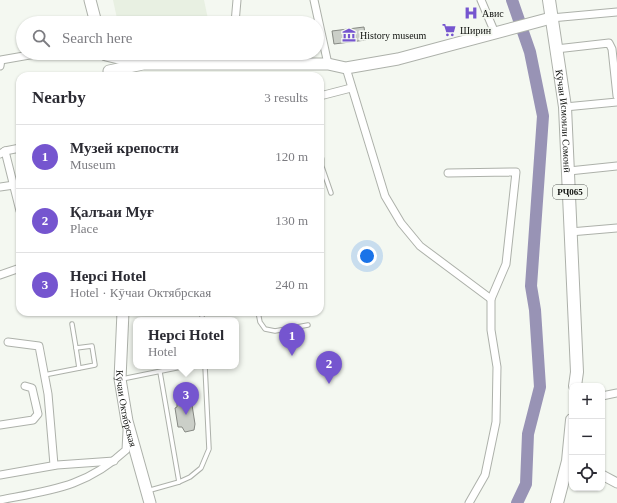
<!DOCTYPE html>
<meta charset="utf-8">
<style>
body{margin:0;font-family:Georgia,serif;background:#f2f2f3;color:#2b2b33}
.controls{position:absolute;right:12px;bottom:12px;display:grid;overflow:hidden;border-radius:8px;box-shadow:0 1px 3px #0004}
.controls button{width:36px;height:36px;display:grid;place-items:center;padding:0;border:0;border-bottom:1px solid #e1e1e2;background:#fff;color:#2b2b33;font:20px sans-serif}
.you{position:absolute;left:367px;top:256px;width:14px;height:14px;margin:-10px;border:3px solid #fff;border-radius:50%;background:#1a73e8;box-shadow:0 0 0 6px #1a73e833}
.badge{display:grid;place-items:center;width:26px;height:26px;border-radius:50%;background:#7555cf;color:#fff;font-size:13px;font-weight:700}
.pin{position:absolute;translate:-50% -33px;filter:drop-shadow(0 1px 2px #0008)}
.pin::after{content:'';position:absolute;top:21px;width:14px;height:12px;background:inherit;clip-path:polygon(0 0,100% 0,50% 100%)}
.popup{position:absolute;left:133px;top:317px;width:106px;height:52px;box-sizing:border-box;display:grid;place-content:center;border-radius:8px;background:#fff;filter:drop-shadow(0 1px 3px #0005);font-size:13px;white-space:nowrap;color:#7c7c81}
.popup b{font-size:15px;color:#2b2b33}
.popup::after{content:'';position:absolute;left:50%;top:100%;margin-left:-8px;border:8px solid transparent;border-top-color:#fff}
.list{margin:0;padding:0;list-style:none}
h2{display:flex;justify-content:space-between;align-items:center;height:52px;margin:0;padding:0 16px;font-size:17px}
h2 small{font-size:13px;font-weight:400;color:#7c7c81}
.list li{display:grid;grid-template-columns:26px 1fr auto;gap:12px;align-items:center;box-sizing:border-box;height:64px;padding:0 16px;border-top:1px solid #e1e1e2}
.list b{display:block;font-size:15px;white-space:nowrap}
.list p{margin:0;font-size:13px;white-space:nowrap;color:#7c7c81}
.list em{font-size:13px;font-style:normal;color:#7c7c81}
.icon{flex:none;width:22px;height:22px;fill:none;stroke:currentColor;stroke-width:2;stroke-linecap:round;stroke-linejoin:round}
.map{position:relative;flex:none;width:617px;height:503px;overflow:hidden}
.search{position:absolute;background:#fff;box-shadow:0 1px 3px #0004;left:16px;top:16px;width:308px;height:44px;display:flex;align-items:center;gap:10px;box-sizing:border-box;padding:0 14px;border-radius:22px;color:#7c7c81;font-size:15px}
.panel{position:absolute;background:#fff;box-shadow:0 1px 3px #0004;left:16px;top:72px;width:308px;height:244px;border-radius:12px}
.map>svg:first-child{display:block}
.built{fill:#e8f0e2}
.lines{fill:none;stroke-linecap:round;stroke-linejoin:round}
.river{stroke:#9893b5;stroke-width:12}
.building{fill:#cbcfc8;stroke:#868983}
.service-casing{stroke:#adb1aa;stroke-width:5.5}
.minor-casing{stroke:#adb1aa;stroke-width:9}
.tertiary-casing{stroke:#adb1aa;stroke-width:11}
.secondary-casing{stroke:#adb1aa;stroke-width:13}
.primary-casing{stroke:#adb1aa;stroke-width:14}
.service{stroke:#fff;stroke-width:3.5}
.minor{stroke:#fff;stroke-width:7}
.tertiary{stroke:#fff;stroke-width:9}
.secondary{stroke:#fff;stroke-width:11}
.primary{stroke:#fff;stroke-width:12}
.labels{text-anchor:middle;stroke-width:3.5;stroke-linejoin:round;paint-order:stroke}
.shield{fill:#f4f8f1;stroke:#555854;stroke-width:1}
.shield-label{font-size:9px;font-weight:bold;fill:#111310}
.poi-label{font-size:10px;fill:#111310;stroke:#f4f8f1;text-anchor:start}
.street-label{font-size:10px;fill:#111310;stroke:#f4f8f1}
</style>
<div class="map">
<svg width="617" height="503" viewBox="0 0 617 503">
<rect width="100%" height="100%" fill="#f4f8f1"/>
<polygon class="built" points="113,0 204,0 208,19 164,23 118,23"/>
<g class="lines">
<polyline class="river" points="512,0 530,52 543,116 531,286 535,310 540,387 528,434 526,484 517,503"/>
</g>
<g class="building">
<polygon points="364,27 366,40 334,44 332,31"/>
<polygon points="188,400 192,405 195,424 194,430 185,432 182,427 178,427 175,408 177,407 177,401"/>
</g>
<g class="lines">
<g class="service-casing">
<g id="service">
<polyline points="321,164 331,193"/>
<polyline points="202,312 202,320"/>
<polyline points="258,312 260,322 265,329 275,331 308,325"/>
<polyline points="76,348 79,368"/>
<polyline points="160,372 179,482"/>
<polyline points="44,375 95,365 92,346 76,348 72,324"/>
<polyline points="122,379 186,366"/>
<polyline points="147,491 179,482 190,477 201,468 209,449 205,366"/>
</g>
</g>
<g class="minor-casing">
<g id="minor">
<polyline points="314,0 328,64"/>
<polyline points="481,0 495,33"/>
<polyline points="551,18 617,12"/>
<polyline points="235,23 237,0"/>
<polyline points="556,49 609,43 612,49 617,96"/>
<polyline points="231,63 232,53"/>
<polyline points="0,66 1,60 41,53"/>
<polyline points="346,68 385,196 401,223 420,246 491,299"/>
<polyline points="320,96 351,88"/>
<polyline points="565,107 617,102"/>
<polyline points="5,151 20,148"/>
<polyline points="0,154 5,151 20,211"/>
<polyline points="320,159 320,164"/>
<polyline points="569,171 617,166"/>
<polyline points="448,173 516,172 506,264 491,299 491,330 497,367 496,422 485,475 469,503"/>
<polyline points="0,187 14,185"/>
<polyline points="570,232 617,228"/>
<polyline points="0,275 20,268"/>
<polyline points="8,342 39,346 48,394 54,465"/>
<polyline points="602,396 617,393"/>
<polyline points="0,425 33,420 38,414 32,388 25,386"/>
<polyline points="0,475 57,465 114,461"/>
<path d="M0 500C52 490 86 487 126 450L127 431"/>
</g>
</g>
<g class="tertiary-casing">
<polyline id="tertiary" points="602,475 617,483"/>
</g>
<g class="secondary-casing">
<g id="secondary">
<polyline points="90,0 96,23"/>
<polyline points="106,55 139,63"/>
<polyline points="109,71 143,64 328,64 346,68 398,59 551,18"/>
<path id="s1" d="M123 312 120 379 127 421 150 503"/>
</g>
</g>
<g class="primary-casing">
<g id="primary">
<path id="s2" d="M549 0 565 107 577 372 575 386"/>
<polyline points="557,503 568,461 572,420"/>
</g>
</g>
<use href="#service" class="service"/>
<use href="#minor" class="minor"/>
<use href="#tertiary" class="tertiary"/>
<use href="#secondary" class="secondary"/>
<use href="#primary" class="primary"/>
</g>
<defs>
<g id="hospital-bare" transform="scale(1.08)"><path d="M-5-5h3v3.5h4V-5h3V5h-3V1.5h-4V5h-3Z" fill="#7555cf" stroke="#f4f8f1" stroke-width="2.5" paint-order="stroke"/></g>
<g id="supermarket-bare" transform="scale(1.08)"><path d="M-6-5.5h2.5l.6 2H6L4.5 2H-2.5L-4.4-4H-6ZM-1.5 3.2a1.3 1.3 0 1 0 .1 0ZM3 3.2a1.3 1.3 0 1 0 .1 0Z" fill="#7555cf" stroke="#f4f8f1" stroke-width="2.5" paint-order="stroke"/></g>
<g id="museum-bare" transform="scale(1.08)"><path d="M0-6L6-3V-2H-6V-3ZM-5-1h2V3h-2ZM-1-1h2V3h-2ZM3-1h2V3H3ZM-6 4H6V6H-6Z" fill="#7555cf" stroke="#f4f8f1" stroke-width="2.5" paint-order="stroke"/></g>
</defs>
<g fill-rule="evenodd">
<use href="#hospital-bare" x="471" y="13"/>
<use href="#supermarket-bare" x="449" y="30"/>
<use href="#museum-bare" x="349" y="35"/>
</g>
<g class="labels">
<rect class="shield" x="553" y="185" width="34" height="14" rx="3"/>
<g class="shield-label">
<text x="570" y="195">РҶ065</text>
</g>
<g class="poi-label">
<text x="482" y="17">Авис</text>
<text x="460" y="34">Ширин</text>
<text x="360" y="39">History museum</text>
</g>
<g class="street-label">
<text dy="4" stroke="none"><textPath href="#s2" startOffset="122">Кӯчаи Исмоили Сомонӣ</textPath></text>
<text dy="4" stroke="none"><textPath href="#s1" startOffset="97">Кӯчаи Октябрская</textPath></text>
</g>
</g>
</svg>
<div class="controls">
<button>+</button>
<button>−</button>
<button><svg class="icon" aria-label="locate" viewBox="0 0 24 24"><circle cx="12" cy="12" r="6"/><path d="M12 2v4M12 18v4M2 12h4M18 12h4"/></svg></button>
</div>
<div class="you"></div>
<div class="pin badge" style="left:292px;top:356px">1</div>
<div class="pin badge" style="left:329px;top:384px">2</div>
<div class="pin badge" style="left:186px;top:415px">3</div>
<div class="popup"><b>Hepci Hotel</b>Hotel</div>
<div class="search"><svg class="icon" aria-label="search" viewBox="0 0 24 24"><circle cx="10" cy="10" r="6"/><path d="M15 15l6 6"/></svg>Search here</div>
<section class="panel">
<h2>Nearby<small>3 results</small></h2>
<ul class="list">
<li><span class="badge">1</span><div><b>Музей крепости</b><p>Museum</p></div><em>120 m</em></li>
<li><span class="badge">2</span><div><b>Қалъаи Муғ</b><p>Place</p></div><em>130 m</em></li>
<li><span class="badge">3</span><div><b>Hepci Hotel</b><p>Hotel · Кӯчаи Октябрская</p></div><em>240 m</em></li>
</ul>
</section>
</div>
